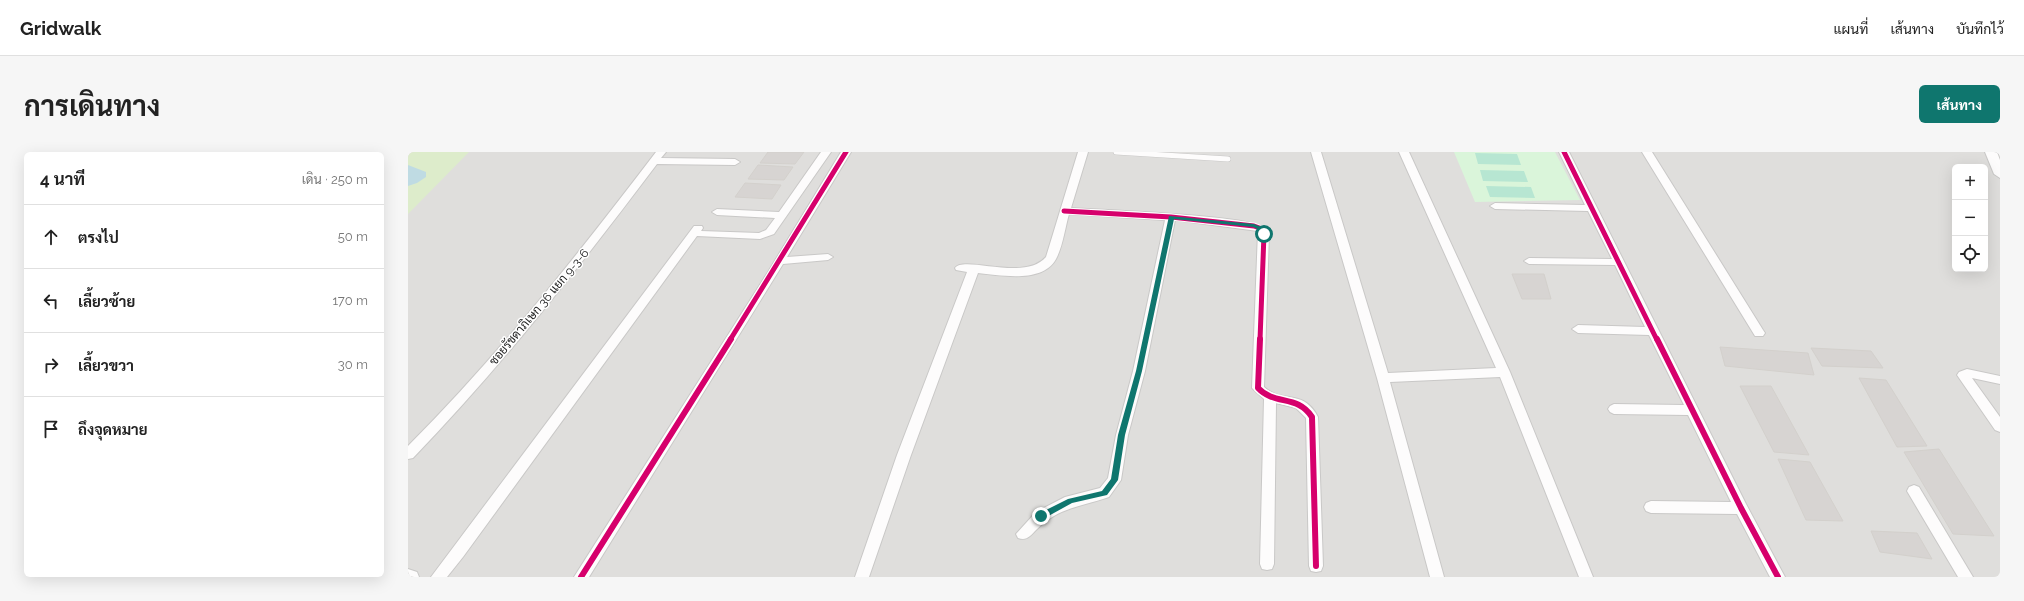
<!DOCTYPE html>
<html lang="th">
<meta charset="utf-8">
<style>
body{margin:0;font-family:Raleway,Sarabun,sans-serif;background:#f6f6f6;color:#222}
.controls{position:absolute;right:12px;top:12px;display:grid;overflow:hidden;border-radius:6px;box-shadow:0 4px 16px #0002}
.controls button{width:36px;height:36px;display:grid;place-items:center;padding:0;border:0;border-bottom:1px solid #e0e0e0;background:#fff;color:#222;font:20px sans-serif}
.stop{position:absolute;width:12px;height:12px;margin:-9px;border:3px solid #0f766e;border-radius:50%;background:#fff}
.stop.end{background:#0f766e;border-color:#fff;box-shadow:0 1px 4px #0008}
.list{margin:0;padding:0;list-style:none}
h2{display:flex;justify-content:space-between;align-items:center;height:52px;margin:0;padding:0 16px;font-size:17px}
h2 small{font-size:13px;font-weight:400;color:#767676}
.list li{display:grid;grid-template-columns:26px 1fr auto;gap:12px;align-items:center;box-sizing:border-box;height:64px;padding:0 16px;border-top:1px solid #e0e0e0}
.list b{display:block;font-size:15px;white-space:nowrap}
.list em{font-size:13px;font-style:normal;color:#767676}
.icon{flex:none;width:22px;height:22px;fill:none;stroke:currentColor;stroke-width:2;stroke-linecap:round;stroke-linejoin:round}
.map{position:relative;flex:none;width:1592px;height:425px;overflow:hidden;border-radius:6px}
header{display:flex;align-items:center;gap:24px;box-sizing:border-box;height:56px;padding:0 20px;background:#fff;border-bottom:1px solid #e0e0e0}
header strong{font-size:19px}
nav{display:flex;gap:22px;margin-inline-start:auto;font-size:14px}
.intro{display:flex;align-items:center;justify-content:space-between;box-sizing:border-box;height:96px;padding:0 24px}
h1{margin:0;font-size:28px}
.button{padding:10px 18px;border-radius:6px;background:#0f766e;color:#fff;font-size:14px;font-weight:700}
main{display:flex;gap:24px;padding:0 24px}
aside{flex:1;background:#fff;border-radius:6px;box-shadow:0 4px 16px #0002}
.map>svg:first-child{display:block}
.residential{fill:#dfdedc;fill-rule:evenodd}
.grass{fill:#ddeccb}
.park{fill:#daf5da}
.pitch{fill:#b7e6d2}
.water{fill:#bfdbe3}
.building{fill:#d7d4d2;stroke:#d3d0cc}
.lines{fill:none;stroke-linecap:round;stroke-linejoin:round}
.service-casing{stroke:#c9c8c7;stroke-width:6}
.minor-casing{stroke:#c9c8c7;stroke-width:2}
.tertiary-casing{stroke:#c9c8c7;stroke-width:2}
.service{stroke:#fdfcfc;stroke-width:5}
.minor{fill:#fdfcfc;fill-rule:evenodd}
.tertiary{fill:#fdfcfc;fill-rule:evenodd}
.cycleway-far1-casing{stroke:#fff;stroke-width:7}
.cycleway-casing{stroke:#fff;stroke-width:9}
.cycleway-far1{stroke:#d6006c;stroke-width:5}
.cycleway{stroke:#d6006c;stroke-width:6}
.route{fill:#0f766e}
.labels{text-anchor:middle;stroke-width:3;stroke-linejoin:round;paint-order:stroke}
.street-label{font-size:12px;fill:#222;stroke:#fff}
</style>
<header>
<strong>Gridwalk</strong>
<nav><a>แผนที่</a><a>เส้นทาง</a><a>บันทึกไว้</a></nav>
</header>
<div class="intro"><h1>การเดินทาง</h1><a class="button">เส้นทาง</a></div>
<main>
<aside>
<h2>4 นาที<small>เดิน · 250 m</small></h2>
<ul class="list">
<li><svg class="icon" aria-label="ahead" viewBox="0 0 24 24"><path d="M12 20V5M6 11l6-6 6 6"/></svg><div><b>ตรงไป</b></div><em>50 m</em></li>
<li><svg class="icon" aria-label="left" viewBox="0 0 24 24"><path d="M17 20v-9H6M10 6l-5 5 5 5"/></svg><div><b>เลี้ยวซ้าย</b></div><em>170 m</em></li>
<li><svg class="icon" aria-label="right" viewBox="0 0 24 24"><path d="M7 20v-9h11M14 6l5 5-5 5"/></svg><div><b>เลี้ยวขวา</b></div><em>30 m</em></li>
<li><svg class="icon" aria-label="arrive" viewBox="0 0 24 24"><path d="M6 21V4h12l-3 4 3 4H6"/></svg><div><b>ถึงจุดหมาย</b></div></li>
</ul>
</aside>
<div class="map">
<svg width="1592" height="425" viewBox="0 0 1592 425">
<rect width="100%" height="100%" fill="#f0eeeb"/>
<path class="residential" d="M0 0H1592V425H0ZM1547 15H1577V117H1547Z"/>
<polygon class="grass" points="0,0 61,0 0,62"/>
<polygon class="park" points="1046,0 1147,0 1172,48 1067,50"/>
<g class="pitch">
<polygon points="1067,1 1109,2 1113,13 1070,12"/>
<polygon points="1072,18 1116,19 1120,30 1075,29"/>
<polygon points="1078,34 1123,35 1127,46 1082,45"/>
</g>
<polygon class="water" points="0,13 18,20 18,25 9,31 0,34"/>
<g class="building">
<polygon points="360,0 396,0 387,12 352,11"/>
<polygon points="350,13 385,15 376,28 340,27"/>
<polygon points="337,31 373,33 364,47 327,45"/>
<polygon points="1104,122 1136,122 1143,147 1114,147"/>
<polygon points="1312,195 1400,201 1406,223 1317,214"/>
<polygon points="1403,196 1463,199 1475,216 1414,214"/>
<polygon points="1451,226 1478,228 1519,294 1489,295"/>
<polygon points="1332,234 1363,234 1401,303 1366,300"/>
<polygon points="1531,297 1586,384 1545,382 1496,300"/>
<polygon points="1370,307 1402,310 1435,369 1398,368"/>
<polygon points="1463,379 1509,381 1524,407 1472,400"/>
</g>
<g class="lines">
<g class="service-casing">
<polyline id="service" points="708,0 820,7"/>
</g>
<g class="minor-casing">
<g id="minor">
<path d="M248 0H258L253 6 327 7 332 10 327 13 249 12C172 114 94 214 5 306L0 307V294C91 203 170 102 248 0Z"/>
<polygon points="413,0 423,0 366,82 352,87 289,84 55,405 39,425 23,425 286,74 294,74 295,76 293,79 351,81 358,78 367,66 309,63 304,60 309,57 371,60"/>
<polygon points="433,0 443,0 379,105 420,102 425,105 420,108 375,112 181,425 166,425 360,120"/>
<path d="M670 0H680L663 56C689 58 848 63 859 77L861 82 856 235C874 252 895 236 910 265L915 414 913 419 908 420 903 419 901 414 898 266 888 256 868 251 866 412 864 417 859 418 854 417 852 412 856 247 844 236 850 79 767 68 737 219 720 283 713 328 701 345C672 355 651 355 628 378 622 384 619 389 610 386L608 382 628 360 657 345 692 336 700 326 708 283 725 219 757 68 661 62C657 76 655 94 648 107 634 132 592 123 570 121L503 303 461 425H447L489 303 559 120 548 118 547 116C556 103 617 130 638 105Z"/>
<polygon points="903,0 913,0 980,221 1088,216 991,0 1001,0 1102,220 1185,425 1171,425 1092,225 982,230 1036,425 1022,425 969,226"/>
<polygon points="1151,0 1161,0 1338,352 1377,425 1362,425 1329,362 1243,361 1238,359 1236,355 1238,351 1243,349 1323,350 1280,263 1206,262 1202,260 1200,257 1202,254 1206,252 1276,253 1241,183 1170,181 1164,177 1170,173 1237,175 1207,113 1121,112 1116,109 1121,106 1204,107 1180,59 1087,57 1082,54 1087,51 1177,53"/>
<polygon points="1234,0 1244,0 1355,178 1357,181 1355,184 1347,184"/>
<polygon points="1559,217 1592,224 1592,232 1564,226 1592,265 1592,280 1587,278 1549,223 1551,220"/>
<polygon points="1506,333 1511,335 1565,425 1550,425 1499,339 1501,335"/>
<polygon points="0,417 9,420 11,425 0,425"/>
</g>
</g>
<g class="tertiary-casing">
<polygon id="tertiary" points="1577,0 1589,0 1592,8 1592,26 1586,22"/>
</g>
<use href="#service" class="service"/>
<use href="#minor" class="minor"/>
<use href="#tertiary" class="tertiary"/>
<g class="cycleway-far1-casing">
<g id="cycleway-far1">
<polyline points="1156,0 1249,188"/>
<polyline points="656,59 763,65 846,74 854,77 856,82 852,188"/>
<polyline points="322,188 438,0"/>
</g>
</g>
<g class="cycleway-casing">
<g id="cycleway">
<path d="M852 187 850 236C867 254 889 242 904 265L908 414"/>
<polyline points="1249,187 1333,356 1370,425"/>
<polyline points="173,425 323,187"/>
</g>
</g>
<use href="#cycleway-far1" class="cycleway-far1"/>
<use href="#cycleway" class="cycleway"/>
</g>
<polygon class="route" points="761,64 846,72 856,76 859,82 854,84 852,78 845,75 766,67 734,219 717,283 710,328 699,343 664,351 635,367 630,367 630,362 660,347 694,339 703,327 710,283 728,219"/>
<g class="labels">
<g class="street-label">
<text transform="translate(131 155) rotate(-50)" y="4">ซอยรัชดาภิเษก 36 แยก 9-3-6</text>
</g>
</g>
</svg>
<div class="controls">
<button>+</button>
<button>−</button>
<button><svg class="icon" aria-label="locate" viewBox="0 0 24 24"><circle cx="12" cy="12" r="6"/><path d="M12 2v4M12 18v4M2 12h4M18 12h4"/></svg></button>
</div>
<div class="stop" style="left:856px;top:82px"></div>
<div class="stop end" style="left:633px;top:364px"></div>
</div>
</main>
